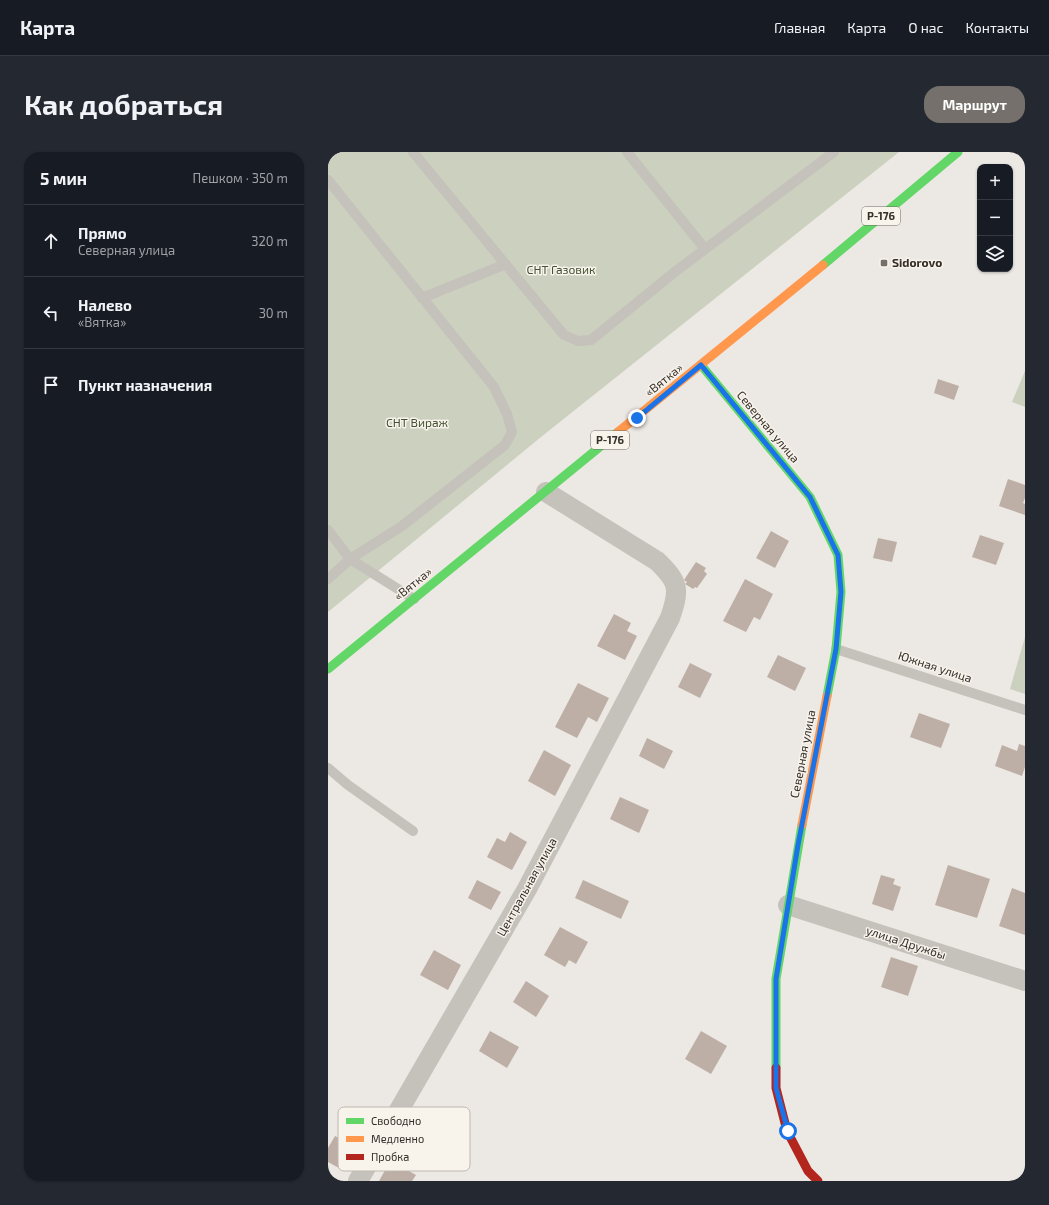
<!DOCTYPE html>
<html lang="ru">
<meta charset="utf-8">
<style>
body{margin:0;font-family:"Exo 2",sans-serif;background:#242831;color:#f1f3f6}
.controls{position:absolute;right:12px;top:12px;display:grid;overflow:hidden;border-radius:8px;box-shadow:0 1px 3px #0004}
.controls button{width:36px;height:36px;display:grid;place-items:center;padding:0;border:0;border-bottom:1px solid #363941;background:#171b24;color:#f1f3f6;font:20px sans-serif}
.stop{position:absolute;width:12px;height:12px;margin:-9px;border:3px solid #1a73e8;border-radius:50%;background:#fff}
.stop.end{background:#1a73e8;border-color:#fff;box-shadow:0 1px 4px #0008}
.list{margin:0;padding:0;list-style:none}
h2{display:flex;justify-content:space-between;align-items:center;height:52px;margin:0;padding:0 16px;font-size:17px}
h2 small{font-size:13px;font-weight:400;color:#9ea1a6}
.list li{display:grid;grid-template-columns:26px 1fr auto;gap:12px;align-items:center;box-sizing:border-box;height:72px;padding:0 16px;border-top:1px solid #363941}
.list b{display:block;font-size:15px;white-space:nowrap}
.list p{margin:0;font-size:13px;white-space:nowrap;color:#9ea1a6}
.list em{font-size:13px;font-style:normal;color:#9ea1a6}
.icon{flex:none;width:22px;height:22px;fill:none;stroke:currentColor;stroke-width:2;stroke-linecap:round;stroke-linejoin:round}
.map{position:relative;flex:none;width:697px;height:1029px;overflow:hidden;border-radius:16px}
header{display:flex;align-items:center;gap:24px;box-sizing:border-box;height:56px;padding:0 20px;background:#171b24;border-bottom:1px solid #363941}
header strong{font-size:19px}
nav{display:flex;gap:22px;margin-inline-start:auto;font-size:14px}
.intro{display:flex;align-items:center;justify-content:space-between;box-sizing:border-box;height:96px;padding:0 24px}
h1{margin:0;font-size:28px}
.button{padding:10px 18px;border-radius:16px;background:#75706b;color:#fff;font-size:14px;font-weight:700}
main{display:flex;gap:24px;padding:0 24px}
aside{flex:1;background:#171b24;border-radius:16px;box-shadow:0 1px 3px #0004}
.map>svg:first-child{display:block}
.green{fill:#ccd0be}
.building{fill:#bdafa6}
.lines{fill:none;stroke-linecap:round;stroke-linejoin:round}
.lane{stroke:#c5c1bb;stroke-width:10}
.street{stroke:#c5c1bb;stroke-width:20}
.fast{stroke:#63d668;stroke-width:9}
.slow{stroke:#ff974d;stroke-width:9}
.jam{stroke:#b3261e;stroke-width:9}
.route{stroke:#1a73e8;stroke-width:5}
.poi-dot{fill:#75706b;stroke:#f8f3eb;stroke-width:1.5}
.labels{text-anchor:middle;stroke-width:3;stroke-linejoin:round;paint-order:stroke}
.shield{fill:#f8f3eb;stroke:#706a64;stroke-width:1}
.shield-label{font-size:11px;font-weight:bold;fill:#352f2a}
.poi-label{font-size:12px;font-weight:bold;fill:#352f2a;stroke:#f8f3eb;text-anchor:start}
.park-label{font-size:12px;fill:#425131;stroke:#f8f3eb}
.street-label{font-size:12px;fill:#352f2a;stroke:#f8f3eb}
.key{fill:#f8f3eb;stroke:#beb8b1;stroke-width:1}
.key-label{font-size:11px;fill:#352f2a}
</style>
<header>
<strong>Карта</strong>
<nav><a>Главная</a><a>Карта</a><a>О нас</a><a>Контакты</a></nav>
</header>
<div class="intro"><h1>Как добраться</h1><a class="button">Маршрут</a></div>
<main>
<aside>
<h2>5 мин<small>Пешком · 350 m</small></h2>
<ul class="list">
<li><svg class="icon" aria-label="ahead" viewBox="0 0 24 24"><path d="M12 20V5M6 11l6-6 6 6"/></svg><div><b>Прямо</b><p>Северная улица</p></div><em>320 m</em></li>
<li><svg class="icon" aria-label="left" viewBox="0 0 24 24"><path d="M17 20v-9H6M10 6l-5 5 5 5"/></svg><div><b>Налево</b><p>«Вятка»</p></div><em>30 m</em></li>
<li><svg class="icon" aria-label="arrive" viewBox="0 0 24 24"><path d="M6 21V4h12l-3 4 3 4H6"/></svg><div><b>Пункт назначения</b></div></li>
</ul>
</aside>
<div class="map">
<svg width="697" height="1029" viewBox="0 0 697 1029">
<rect width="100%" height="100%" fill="#ece8e3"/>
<g class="green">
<polygon points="0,0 571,0 213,285 0,460"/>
<polygon points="697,219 697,255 684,250"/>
<polygon points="697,485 697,542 682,537"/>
</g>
<g class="building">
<polygon points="610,227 631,234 626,248 606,241"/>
<polygon points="680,327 697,333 697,346 695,351 697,352 697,363 671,354"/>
<polygon points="443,379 461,389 447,416 428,406"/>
<polygon points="652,383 676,391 668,413 644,405"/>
<polygon points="550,386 569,390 564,410 545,406"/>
<polygon points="368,410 378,416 376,419 379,422 369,436 367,435 365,437 357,432 359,430 356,428"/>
<polygon points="417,427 445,442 432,468 426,465 418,480 395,469"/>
<polygon points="286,462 303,471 299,479 309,484 297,508 269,494"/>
<polygon points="450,503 478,516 467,539 439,525"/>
<polygon points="362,511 384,522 372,546 350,535"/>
<polygon points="250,531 281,546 269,570 260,565 249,586 227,575"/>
<polygon points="591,561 622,572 613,596 582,585"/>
<polygon points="319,586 345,599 336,617 311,604"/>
<polygon points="691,592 697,594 697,615 694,624 667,614 674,593 689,599"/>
<polygon points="216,598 243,613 227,644 200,629"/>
<polygon points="292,645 321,658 311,681 282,667"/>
<polygon points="182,680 199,690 184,718 159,705 169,686 177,690"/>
<polygon points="620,713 662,727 649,766 607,753"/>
<polygon points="553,723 567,727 565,732 573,735 565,759 544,752"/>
<polygon points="149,728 173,740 163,758 140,746"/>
<polygon points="255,728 301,749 293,767 247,746"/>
<polygon points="684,736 697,741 697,783 671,774"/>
<polygon points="232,775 260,790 248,812 241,808 237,815 216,803"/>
<polygon points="106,798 133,813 120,838 92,823"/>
<polygon points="563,805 590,814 580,844 553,835"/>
<polygon points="198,829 221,844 208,865 185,850"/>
<polygon points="162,879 191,895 179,916 151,899"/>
<polygon points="373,879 399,894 383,922 357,907"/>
<polygon points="7,984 24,993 11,1016 0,1010 0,996"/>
<polygon points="65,1004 82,1014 79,1018 88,1023 84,1029 51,1029"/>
</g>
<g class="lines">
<g class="lane">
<polyline points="85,0 236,183 250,189 263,188 348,119 506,0"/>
<polyline points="299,0 377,97"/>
<polyline points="0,28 166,235 179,262 184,280 177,293 74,374 22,407 0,427"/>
<polyline points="94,146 178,112"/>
<polyline points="0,378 22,407 86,447"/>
<polyline points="508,497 697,558"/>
<polyline points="0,616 20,633 85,679"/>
</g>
<g class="street">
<polyline points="460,753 697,829"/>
<path d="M30 1029 199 737 342 466C352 437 351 430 329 409L218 340"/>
</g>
<g class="fast">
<polyline points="495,113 630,0"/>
<polyline points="373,213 482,345 510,403 513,440 508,497 499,544"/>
<polyline points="0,517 290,280"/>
<polyline points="448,916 448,827 474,673"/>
</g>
<g class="slow">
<polyline points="290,280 495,113"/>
<polyline points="474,673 499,544"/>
</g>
<polyline class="jam" points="448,916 448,936 459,979 480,1019 490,1029"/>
</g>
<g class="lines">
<polyline class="route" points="309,266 373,213 482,345 510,403 513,440 508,497 470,693 448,827 448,936 460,979"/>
</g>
<rect class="poi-dot" x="552" y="107" width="8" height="8" rx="2"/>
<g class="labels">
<g class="shield">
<rect x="534" y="55" width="38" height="18" rx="3"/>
<rect x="263" y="279" width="38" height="18" rx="3"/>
</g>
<g class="shield-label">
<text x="553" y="68">Р-176</text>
<text x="282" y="292">Р-176</text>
</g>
<g class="poi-label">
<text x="564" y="115">Sidorovo</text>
</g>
<g class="park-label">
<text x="233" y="122">СНТ Газовик</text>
<text x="89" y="275">СНТ Вираж</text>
</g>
<g class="street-label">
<text transform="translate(336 228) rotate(-39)" y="4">«Вятка»</text>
<text transform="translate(440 275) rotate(50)" y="4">Северная улица</text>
<text transform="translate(85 432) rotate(-39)" y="4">«Вятка»</text>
<text transform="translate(607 515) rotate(18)" y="4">Южная улица</text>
<text transform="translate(475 602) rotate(-79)" y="4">Северная улица</text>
<text transform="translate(199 735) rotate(-61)" y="4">Центральная улица</text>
<text transform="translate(578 791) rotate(18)" y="4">улица Дружбы</text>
</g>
</g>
<rect x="10" y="955" width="132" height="64" rx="6" class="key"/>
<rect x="18" y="966" width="18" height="6" fill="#63d668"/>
<rect x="18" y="984" width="18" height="6" fill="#ff974d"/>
<rect x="18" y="1002" width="18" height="6" fill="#b3261e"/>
<g class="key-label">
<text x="43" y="973">Свободно</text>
<text x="43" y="991">Медленно</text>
<text x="43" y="1009">Пробка</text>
</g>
</svg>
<div class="controls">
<button>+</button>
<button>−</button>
<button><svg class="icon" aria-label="layers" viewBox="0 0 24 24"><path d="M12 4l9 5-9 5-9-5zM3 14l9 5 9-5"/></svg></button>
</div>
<div class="stop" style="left:460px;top:979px"></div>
<div class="stop end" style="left:309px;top:266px"></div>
</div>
</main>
